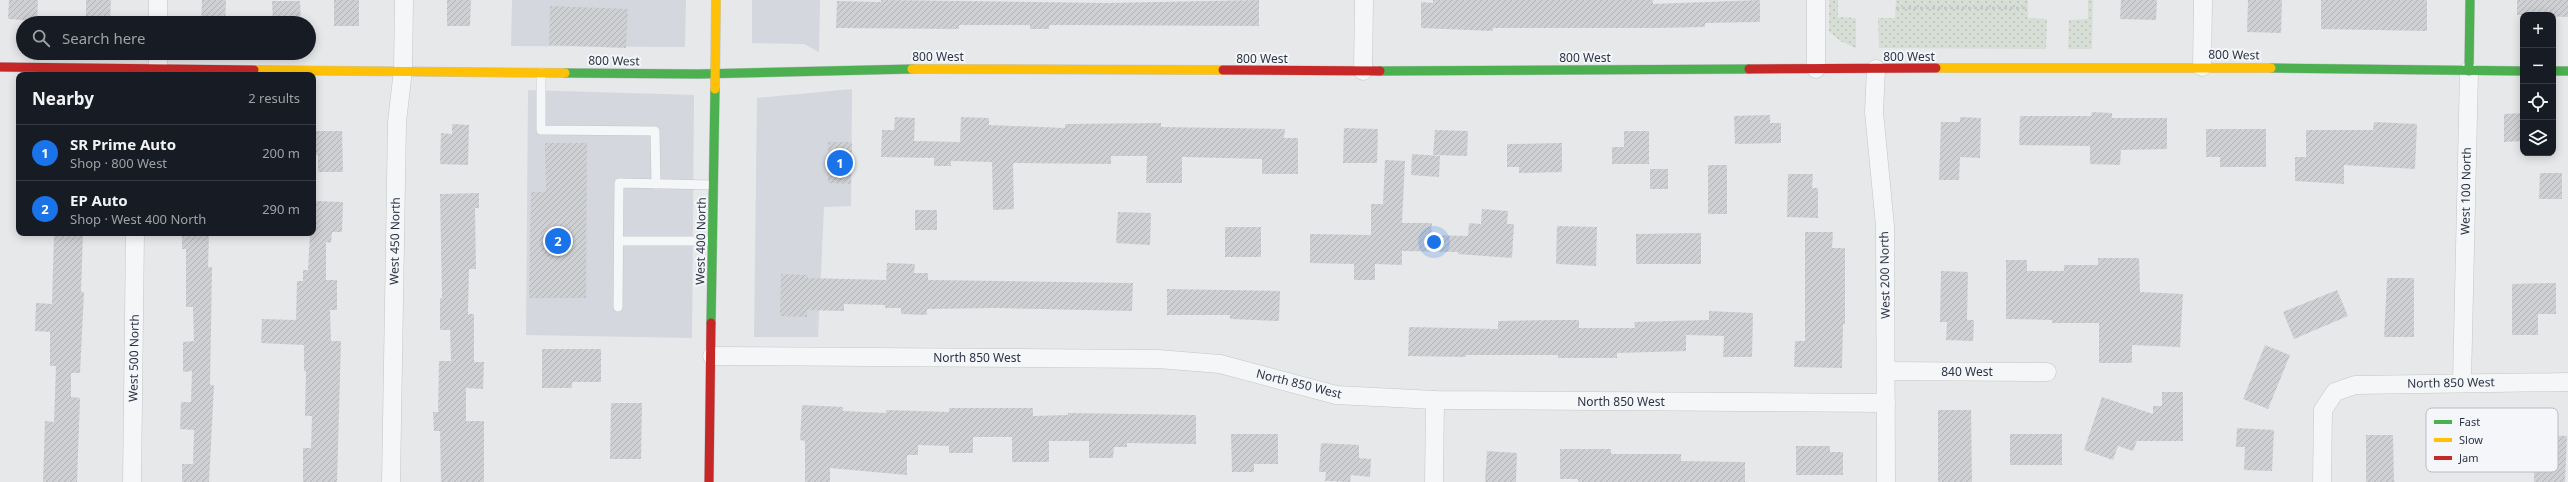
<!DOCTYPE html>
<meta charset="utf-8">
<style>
body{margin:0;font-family:"Noto Sans",sans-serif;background:#20242c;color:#f1f3f6}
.controls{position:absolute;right:12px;top:12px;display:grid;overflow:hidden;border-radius:8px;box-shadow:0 2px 10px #0003}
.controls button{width:36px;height:36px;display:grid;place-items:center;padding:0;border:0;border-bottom:1px solid #363941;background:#171b24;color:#f1f3f6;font:20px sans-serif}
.you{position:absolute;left:1434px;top:242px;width:14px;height:14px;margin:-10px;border:3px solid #fff;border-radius:50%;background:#1a73e8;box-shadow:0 0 0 6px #1a73e833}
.badge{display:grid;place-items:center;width:26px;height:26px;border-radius:50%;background:#1a73e8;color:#fff;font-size:13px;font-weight:700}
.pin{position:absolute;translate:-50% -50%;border:2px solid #fff;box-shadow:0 1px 4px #0006}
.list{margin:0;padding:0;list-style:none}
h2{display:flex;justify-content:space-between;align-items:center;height:52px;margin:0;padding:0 16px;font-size:17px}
h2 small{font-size:13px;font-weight:400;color:#9ea1a6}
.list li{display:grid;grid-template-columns:26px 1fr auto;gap:12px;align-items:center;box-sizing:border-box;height:56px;padding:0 16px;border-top:1px solid #363941}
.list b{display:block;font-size:15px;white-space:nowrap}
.list p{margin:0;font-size:13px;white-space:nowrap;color:#9ea1a6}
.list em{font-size:13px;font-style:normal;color:#9ea1a6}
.icon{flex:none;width:22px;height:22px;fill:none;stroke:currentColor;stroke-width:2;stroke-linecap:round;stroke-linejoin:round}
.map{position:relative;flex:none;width:2568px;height:482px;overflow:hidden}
.search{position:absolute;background:#171b24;box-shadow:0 2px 10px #0003;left:16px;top:16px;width:300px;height:44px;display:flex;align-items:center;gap:10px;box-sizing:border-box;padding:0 14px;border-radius:22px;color:#9ea1a6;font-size:15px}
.panel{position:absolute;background:#171b24;box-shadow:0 2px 10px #0003;left:16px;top:72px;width:300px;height:164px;border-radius:8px}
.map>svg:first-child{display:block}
.built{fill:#d4d7dd}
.grass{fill:url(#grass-dots)}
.building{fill:url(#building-hatch)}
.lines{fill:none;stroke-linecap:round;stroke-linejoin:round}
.lane-casing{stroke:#c4c6c8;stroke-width:10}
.street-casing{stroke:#c4c6c8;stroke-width:19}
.fast-casing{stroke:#c4c6c8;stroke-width:10}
.slow-casing{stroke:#c4c6c8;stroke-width:10}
.jam-casing{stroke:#c4c6c8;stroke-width:10}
.path{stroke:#c5c6ca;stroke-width:2.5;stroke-dasharray:3 3;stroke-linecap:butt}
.lane{stroke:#f5f6f7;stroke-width:9}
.street{stroke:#f5f6f7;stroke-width:18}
.fast{stroke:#4caf50;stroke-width:9}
.slow{stroke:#ffc107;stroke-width:9}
.jam{stroke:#c62828;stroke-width:9}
.labels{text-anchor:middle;stroke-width:4;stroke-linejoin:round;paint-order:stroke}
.street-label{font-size:12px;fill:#2b3445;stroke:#f4f6f9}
.key{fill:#f4f6f9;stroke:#b8bcc3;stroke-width:1}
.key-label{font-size:11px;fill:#2b3445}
</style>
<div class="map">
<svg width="2568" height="482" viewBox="0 0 2568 482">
<defs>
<pattern id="grass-dots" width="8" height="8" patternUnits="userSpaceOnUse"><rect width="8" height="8" fill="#d6ded6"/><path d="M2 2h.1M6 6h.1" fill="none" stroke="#b8bfb9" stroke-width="1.8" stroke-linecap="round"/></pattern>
<pattern id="building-hatch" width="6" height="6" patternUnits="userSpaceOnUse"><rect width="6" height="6" fill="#ced0d3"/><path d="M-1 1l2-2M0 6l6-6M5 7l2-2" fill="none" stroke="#b1b3b6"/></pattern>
</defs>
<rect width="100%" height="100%" fill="#e6e8ea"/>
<g class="built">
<polygon points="512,0 686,0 685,47 511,46"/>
<polygon points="752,0 820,0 819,52 804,44 752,43"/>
<polygon points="852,89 851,206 824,207 818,337 754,337 757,98"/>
<polygon points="528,90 694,95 692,338 526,335"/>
</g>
<g class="grass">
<polygon points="1829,0 1838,0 1838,17 1856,18 1856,48 1840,41 1829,31"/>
<polygon points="1896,0 2028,0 2028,18 2047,19 2046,49 1879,48 1878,18 1895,18"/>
<polygon points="2088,0 2093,0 2092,49 2068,49 2069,20 2088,19"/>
</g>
<g class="building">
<polygon points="9,0 38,0 37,21 8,19"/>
<polygon points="86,0 111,0 110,23 86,23"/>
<polygon points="202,0 226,0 225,23 201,23"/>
<rect x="334" y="0" width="25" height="26"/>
<polygon points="447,0 471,0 470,26 447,26"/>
<polygon points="881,0 1107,3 1259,0 1259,26 1058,25 1049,25 1049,29 1030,29 1030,25 959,25 959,29 836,28 837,1 881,2"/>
<polygon points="1433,0 1653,0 1653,4 1760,0 1760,22 1705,23 1705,27 1655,28 1493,28 1493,31 1421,28 1421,2 1433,3"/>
<polygon points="2121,0 2157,0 2156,20 2120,19"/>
<polygon points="2248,0 2282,0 2281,33 2247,32"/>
<polygon points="2321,0 2427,0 2427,31 2321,29"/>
<polygon points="2517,0 2568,0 2568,17 2517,15"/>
<polygon points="272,1 300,1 301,23 273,23"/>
<polygon points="550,6 628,9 626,48 549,45"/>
<polygon points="2092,112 2112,113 2112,118 2167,118 2167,149 2121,150 2120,165 2090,164 2090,146 2019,145 2020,116 2091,116"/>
<polygon points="2523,113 2523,141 2504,142 2504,114"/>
<polygon points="1770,115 1770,123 1781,123 1781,143 1735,144 1734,116"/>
<polygon points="895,117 915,118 914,141 960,142 961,117 989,118 989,125 1065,128 1065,124 1161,123 1161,127 1285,129 1284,138 1298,138 1298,174 1262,174 1262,159 1182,157 1182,183 1146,183 1147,156 1111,156 1111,164 1013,163 1014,209 993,210 992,162 951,161 951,166 934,166 934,158 881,157 882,130 894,130"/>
<polygon points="1960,117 1981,118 1980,158 1960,157 1959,180 1939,180 1941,122 1960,122"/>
<polygon points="2374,122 2417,124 2415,169 2344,165 2344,184 2295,181 2295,157 2306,157 2306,130 2373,130"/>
<polygon points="452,124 469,125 468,165 440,164 441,133 452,134"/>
<polygon points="1344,128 1378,129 1377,163 1343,163"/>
<polygon points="2206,129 2266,129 2266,167 2220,167 2220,157 2206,157"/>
<polygon points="1435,130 1468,131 1467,156 1433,155"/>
<polygon points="313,131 342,131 343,172 318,172 318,155 313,155"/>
<polygon points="1624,131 1649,131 1649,164 1612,164 1612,147 1624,147"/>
<polygon points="828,142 852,142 851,184 828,183"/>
<polygon points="545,143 587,143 586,298 529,298 531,192 546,192"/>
<polygon points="1562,143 1562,172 1519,173 1519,167 1507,167 1507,144"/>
<polygon points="1412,154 1440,156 1439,177 1411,175"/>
<polygon points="1385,160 1405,161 1402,223 1432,223 1431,235 1468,236 1469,223 1481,224 1482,209 1508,211 1507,224 1514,224 1512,258 1458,254 1458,252 1402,251 1402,265 1375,264 1375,280 1354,280 1354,264 1310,263 1310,234 1371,235 1371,204 1383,204"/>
<rect x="1708" y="165" width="19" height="49"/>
<rect x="1650" y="169" width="18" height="20"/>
<polygon points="2540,173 2562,173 2562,199 2539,199"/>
<polygon points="1788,174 1813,174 1812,188 1818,188 1818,218 1787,217"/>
<polygon points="479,193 479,208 475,208 476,269 469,269 468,314 474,314 474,362 484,362 483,389 466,388 466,421 484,421 484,482 441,482 440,431 434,431 433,412 438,412 439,361 451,361 450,330 440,330 440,298 442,298 440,194"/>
<polygon points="315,201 343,202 342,232 332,232 331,243 326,242 326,280 337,280 337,310 330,310 331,341 341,341 337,482 303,482 303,448 311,448 312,416 305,416 306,371 304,371 304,345 261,343 262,319 296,320 297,281 303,281 303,270 308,270 310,233 313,233"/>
<rect x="915" y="210" width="22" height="20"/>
<polygon points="1118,212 1151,213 1150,245 1116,243"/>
<polygon points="1557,226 1597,227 1596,266 1556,264"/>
<rect x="1225" y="227" width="36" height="30"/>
<polygon points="1805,232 1833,232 1832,248 1845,248 1845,324 1843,324 1842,368 1794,367 1795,341 1805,341"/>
<polygon points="54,233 83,233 81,292 84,292 80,373 71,373 71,397 80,398 77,482 43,482 45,421 54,422 56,366 50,366 50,332 35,331 36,303 52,304"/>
<polygon points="182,233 209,233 208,267 212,267 210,385 214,385 209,482 182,482 182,464 193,464 194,430 180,429 181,402 191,402 192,371 183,372 183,342 194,341 193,307 186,307 186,249 182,249"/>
<polygon points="1701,233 1701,264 1636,264 1636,234"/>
<polygon points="2098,258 2139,258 2140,292 2183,294 2180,347 2132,345 2132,363 2099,363 2099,323 2052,323 2052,320 2006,319 2006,260 2027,260 2027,271 2064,271 2064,265 2098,265"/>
<polygon points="887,263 915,264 914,273 928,273 928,280 1133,283 1132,311 997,308 927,309 927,315 901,314 901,308 885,308 885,305 844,304 844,311 807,310 807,317 780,316 781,274 808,275 808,278 886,280"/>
<polygon points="1941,271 1968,272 1967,320 1974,320 1973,341 1946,340 1947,322 1940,322"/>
<polygon points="2387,278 2414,278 2414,337 2384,337"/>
<polygon points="2556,283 2556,314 2538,314 2538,335 2512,335 2512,284"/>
<polygon points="1167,289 1280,291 1279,321 1230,319 1230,315 1167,315"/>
<polygon points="2337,290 2348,316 2294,339 2283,312"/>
<polygon points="1709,311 1753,313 1752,357 1723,357 1724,336 1686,335 1686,351 1617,353 1617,358 1558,358 1558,355 1466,355 1466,357 1408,356 1409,327 1498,329 1498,321 1558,320 1579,320 1579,328 1635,328 1634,322 1709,320"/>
<polygon points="2265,345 2290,355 2268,409 2243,399"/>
<polygon points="542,349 601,349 601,382 572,382 572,388 542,388"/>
<polygon points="2162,392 2183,392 2183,441 2137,441 2133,451 2118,446 2113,460 2084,450 2102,397 2153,414 2153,406 2162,406"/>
<polygon points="611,403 642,403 641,459 610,459"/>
<polygon points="802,405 843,407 843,411 886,413 886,410 949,412 949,408 1033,408 1033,416 1068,415 1068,413 1196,415 1196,444 1127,443 1127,447 1114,447 1113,458 1089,458 1089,441 1049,441 1049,462 1012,462 1012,437 973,437 973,453 949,453 949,446 918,445 918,455 907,455 907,475 830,468 830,482 805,482 805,441 800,440"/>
<polygon points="1938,410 1971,410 1972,482 1938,482"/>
<polygon points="2237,428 2274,430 2272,471 2244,470 2245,447 2236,447"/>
<polygon points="2430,432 2567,436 2565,482 2534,482 2534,464 2429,462"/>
<polygon points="1231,434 1278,434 1278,464 1254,464 1254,472 1232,472"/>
<rect x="2010" y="434" width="52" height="31"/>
<polygon points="2366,435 2393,435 2394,482 2366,482"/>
<polygon points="1321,443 1359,445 1359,458 1371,459 1370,477 1351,475 1350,482 1325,481 1326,472 1319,472"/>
<polygon points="1796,446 1830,446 1830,452 1843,452 1843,475 1796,475"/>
<polygon points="1560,449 1611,449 1611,454 1681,454 1681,461 1745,462 1745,482 1578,482 1578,479 1560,479"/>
<polygon points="1487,451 1517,453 1516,482 1485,482"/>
</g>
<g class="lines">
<g class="lane-casing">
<g id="lane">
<polyline points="541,72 541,130 655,131 656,184"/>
<polyline points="619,241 713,241"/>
<polyline points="618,307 619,183 714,185"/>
</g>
</g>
<g class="street-casing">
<g id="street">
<polyline points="158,23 158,0"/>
<polyline points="2202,67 2203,0"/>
<polyline points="1816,69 1816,0"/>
<polyline points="1876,69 1874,112 1885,226 1886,482"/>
<polyline points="1363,71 1364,0"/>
<polyline points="152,75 158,69 158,53"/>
<polyline points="712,356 1158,359 1220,364 1336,395 1435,400 1886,403"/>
<polyline points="1886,371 2047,372"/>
<polyline points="2462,382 2469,71"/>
<polyline points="132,482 135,233"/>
<polyline points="391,482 397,122 403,70 404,0"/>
<polyline points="1434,482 1435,400"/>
<polyline points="2322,482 2323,410 2335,392 2355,385 2568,382"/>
</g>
</g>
<g class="fast-casing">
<g id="fast">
<polyline points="2271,68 2523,71"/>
<polyline points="1380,71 1749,69"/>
<polyline points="2469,71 2470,0"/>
<polyline points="2553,71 2568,71"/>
<polyline points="565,73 699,74 912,69"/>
<polyline points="711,323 715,89"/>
</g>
</g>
<g class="slow-casing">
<g id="slow">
<polyline points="1936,68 2271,68"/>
<polyline points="912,69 1223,70"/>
<polyline points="254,70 565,73"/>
<polyline points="715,89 716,0"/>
</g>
</g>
<g class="jam-casing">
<g id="jam">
<polyline points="0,67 254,70"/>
<polyline points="1749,69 1936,68"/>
<polyline points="1223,70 1380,71"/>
<polyline points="709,482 711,323"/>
</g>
</g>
<polyline class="path" points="1896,8 2028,8"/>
<use href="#lane" class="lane"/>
<use href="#street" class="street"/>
<use href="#fast" class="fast"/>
<use href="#slow" class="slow"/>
<use href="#jam" class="jam"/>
</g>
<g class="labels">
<g class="street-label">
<text transform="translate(2234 55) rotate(1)" y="4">800 West</text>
<text x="938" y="61">800 West</text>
<text x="1909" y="61">800 West</text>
<text x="1585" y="62">800 West</text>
<text x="1262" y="63">800 West</text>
<text transform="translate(614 61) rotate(1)" y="4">800 West</text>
<text transform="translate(2466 191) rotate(-89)" y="4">West 100 North</text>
<text transform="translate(395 241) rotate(-89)" y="4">West 450 North</text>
<text transform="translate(701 241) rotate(-89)" y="4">West 400 North</text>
<text transform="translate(1885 275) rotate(-91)" y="4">West 200 North</text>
<text transform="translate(134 358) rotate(-89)" y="4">West 500 North</text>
<text x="977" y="362">North 850 West</text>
<text x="1967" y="376">840 West</text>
<text transform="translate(2451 383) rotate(-1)" y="4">North 850 West</text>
<text transform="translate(1299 384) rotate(14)" y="4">North 850 West</text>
<text x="1621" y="406">North 850 West</text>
</g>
</g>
<rect x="2426" y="408" width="132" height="64" rx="6" class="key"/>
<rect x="2434" y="420" width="18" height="4" fill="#4caf50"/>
<rect x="2434" y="438" width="18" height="4" fill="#ffc107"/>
<rect x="2434" y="456" width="18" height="4" fill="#c62828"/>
<g class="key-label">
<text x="2459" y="426">Fast</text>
<text x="2459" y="444">Slow</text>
<text x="2459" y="462">Jam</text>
</g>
</svg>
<div class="controls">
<button>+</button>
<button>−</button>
<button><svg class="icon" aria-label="locate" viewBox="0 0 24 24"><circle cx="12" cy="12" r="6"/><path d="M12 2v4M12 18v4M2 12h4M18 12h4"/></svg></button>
<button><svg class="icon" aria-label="layers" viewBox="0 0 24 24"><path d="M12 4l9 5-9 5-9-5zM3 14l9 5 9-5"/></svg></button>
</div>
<div class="you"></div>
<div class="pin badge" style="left:840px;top:163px">1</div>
<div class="pin badge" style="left:558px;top:241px">2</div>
<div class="search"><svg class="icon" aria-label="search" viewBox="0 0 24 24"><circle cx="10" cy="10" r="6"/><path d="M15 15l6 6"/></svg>Search here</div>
<section class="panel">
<h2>Nearby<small>2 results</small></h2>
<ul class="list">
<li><span class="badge">1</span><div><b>SR Prime Auto</b><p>Shop · 800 West</p></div><em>200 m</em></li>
<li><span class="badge">2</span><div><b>EP Auto</b><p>Shop · West 400 North</p></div><em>290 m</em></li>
</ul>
</section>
</div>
